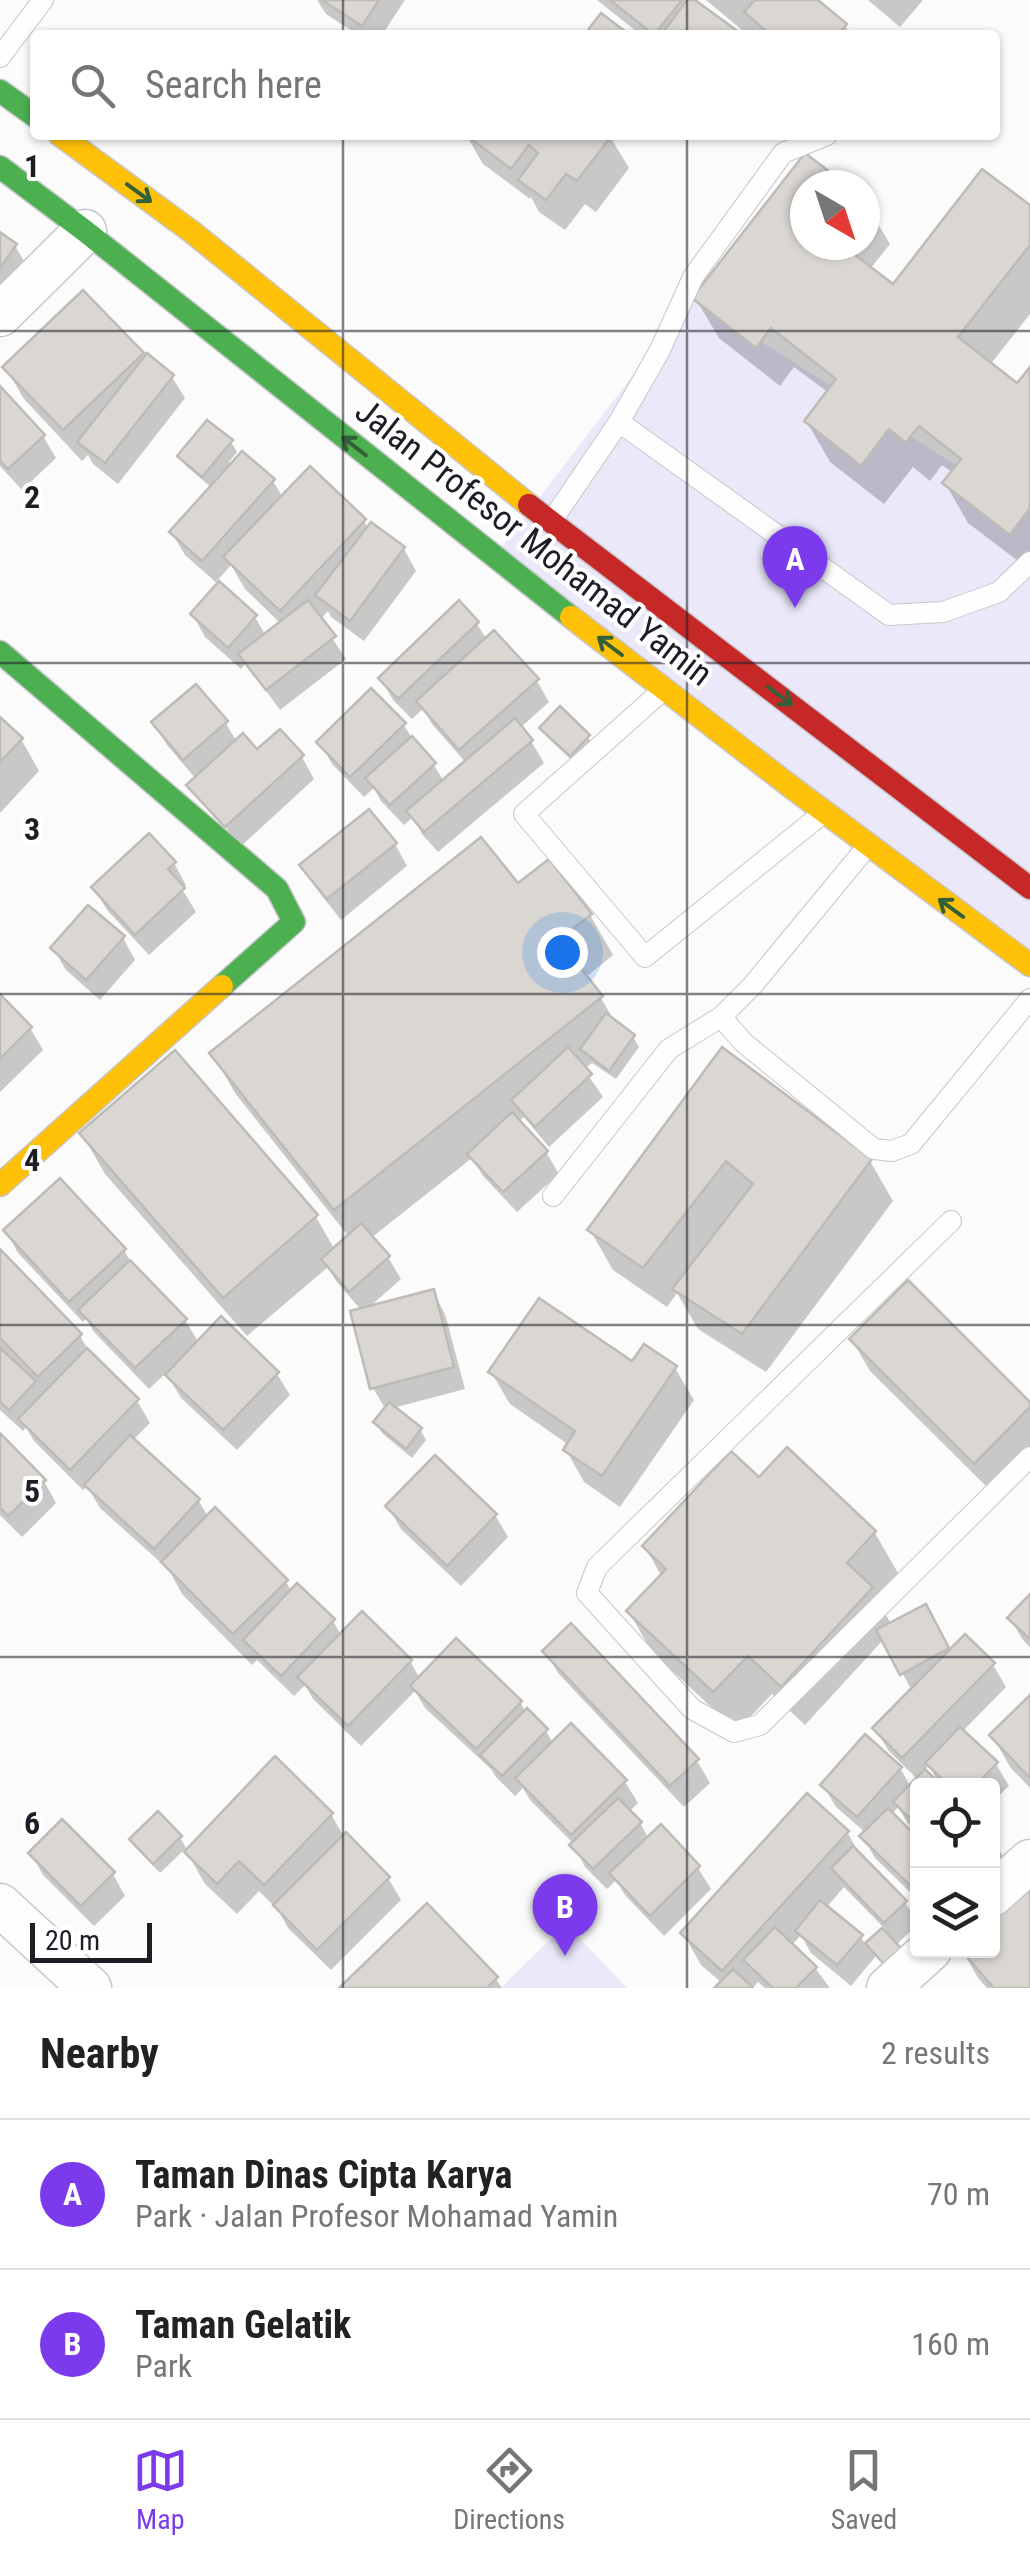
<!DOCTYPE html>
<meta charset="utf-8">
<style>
body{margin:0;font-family:"Roboto Condensed",sans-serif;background:#f2f2f2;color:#222}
.controls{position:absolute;right:30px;bottom:30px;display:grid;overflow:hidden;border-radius:10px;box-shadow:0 2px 8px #0004}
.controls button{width:90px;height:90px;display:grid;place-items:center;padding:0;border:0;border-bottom:2px solid #e0e0e0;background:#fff;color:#222;font:50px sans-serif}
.compass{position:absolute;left:790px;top:170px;width:90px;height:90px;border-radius:50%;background:#fff;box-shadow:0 2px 8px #0004;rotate:141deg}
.scale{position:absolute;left:30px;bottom:25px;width:122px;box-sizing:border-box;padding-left:10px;border:5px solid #1e1d26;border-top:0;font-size:28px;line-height:35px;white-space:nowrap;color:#1e1d26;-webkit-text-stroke:8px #fff;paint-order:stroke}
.you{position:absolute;left:562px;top:952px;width:35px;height:35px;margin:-25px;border:8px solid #fff;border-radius:50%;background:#1a73e8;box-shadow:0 0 0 15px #1a73e833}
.badge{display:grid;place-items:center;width:65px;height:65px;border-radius:50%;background:#7c3aed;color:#fff;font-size:32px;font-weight:700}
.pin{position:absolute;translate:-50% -82px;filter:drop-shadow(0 2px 5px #0008)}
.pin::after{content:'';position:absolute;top:52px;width:35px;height:30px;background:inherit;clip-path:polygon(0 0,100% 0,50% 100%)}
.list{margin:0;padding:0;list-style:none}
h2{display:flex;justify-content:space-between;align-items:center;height:130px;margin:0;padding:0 40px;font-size:42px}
h2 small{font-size:32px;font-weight:400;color:#767676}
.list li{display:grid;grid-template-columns:65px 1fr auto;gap:30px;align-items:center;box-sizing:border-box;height:150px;padding:0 40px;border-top:2px solid #e0e0e0}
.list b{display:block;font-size:38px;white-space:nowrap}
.list p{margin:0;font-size:32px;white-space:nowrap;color:#767676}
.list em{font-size:32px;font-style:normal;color:#767676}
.icon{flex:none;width:55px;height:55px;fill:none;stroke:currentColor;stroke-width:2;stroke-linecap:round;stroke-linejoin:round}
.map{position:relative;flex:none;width:1030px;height:1988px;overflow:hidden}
.search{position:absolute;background:#fff;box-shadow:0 2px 8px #0004;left:30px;right:30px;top:30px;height:110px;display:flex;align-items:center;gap:25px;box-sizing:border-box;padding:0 35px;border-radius:10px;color:#767676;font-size:38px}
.sheet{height:430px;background:#fff}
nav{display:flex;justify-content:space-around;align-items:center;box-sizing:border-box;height:140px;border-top:2px solid #e0e0e0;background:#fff;font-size:28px;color:#767676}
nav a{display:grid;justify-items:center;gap:5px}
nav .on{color:#7c3aed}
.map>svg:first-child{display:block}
.green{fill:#eae8f9}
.shadow{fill:#0003;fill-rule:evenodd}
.building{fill:#dad7d3;stroke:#bebbb7;stroke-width:2.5}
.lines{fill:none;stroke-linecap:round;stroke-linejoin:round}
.lane-casing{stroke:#c7c7cb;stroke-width:22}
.street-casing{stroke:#c7c7cb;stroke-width:45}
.fast-casing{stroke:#c7c7cb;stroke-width:25}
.slow-casing{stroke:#c7c7cb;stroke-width:25}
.jam-casing{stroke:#c7c7cb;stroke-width:25}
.lane{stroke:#fefefe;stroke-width:20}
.street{stroke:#fefefe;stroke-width:42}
.fast{stroke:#4caf50;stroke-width:22}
.slow{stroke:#ffc107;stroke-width:22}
.jam{stroke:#c62828;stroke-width:22}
.oneway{stroke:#335f39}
.grid{fill:none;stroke:#1e1d26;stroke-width:2.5;stroke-opacity:0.55}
.labels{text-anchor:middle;stroke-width:8;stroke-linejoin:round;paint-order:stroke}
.street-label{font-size:35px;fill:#1e1d26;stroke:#fff}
.grid-label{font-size:32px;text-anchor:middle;font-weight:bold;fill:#1e1d26;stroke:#fff;stroke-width:8;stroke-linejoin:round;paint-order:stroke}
</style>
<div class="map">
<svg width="1030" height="1988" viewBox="0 0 1030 1988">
<rect width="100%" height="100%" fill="#fbfbfb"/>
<g class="green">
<polygon points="692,298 1030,512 1030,971 494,557"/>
<polygon points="566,1924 627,1988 501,1988"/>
</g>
<g class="shadow">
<polygon points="317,0 405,0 382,35 358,35 326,14"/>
<polygon points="597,0 691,0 739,35 641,35"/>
<polygon points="706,0 814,0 845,26 851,35 748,35"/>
<polygon points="868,0 923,0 900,27"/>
<polygon points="466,135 609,135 629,168 596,212 585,204 565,230 539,212 531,197 530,199 483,164"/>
<polygon points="806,156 843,185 805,185 805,245 865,245 865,202 890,244 870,269 893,287 1030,209 1030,314 990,365 1018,387 1030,371 1030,570 968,523 945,483 953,473 942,465 930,481 913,467 884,504 830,462 807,422 829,393 794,367 780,386 719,338 695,298"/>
<polygon points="0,235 15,246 34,278 0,324"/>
<polygon points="142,354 145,359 172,377 185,398 118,484 93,464 88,455 82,461 24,399 5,367"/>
<polygon points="0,390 43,436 56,458 22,490 0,466"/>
<path d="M231 442 237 452 229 462 273 481 283 498 310 469 364 521 369 529 404 549 416 571 364 641 331 617 328 611 320 620 346 659 280 710 246 663 241 669 205 637 193 615 219 585 185 555 172 533 212 488 186 466 180 456ZM231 565 245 589 281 624 266 636 255 617 216 582Z"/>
<polygon points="477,624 487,640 537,681 549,702 520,728 531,741 544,763 438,852 422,834 413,817 404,825 381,801 374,788 364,797 332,764 320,742 371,691 404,725 416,745 434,765 444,782 466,763 432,724 423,709 412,719 393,700 381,679"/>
<polygon points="0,720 21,739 39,771 0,813"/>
<polygon points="225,722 237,742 257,752 302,757 314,779 239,848 196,779 167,745 154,723"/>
<polygon points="542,728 588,737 594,747 577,765 548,738"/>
<polygon points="395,844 407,866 341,920 315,887 302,866"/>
<polygon points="174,863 186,885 182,889 196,912 149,955 107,910 94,888"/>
<polygon points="518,887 590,915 613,955 585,978 601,998 616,1024 633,1037 639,1047 616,1079 592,1063 584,1069 603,1097 549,1147 524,1117 518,1122 546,1152 559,1174 517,1212 483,1176 472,1158 371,1238 388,1257 401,1279 367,1309 433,1292 445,1314 465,1389 393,1408 420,1429 426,1440 412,1458 382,1433 376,1422 386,1410 373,1388 362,1311 336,1281 328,1267 247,1336 105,1174 82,1134 175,1054 316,1217 335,1250 349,1237 235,1093 212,1053"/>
<polygon points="123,938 135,960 100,1000 66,970 53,948"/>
<polygon points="0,997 30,1028 43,1050 0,1092"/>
<polygon points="722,1050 870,1161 893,1201 766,1372 698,1329 677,1293 667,1307 613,1270 590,1230"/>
<polygon points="6,1231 124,1250 133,1266 185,1320 199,1343 277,1374 290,1395 237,1450 181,1398 166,1373 149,1389 94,1332 86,1319 83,1322 18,1253"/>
<polygon points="0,1253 80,1336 93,1358 137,1401 150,1423 132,1441 198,1500 209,1518 286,1582 292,1592 333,1621 341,1635 410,1661 420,1679 520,1702 526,1713 546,1731 553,1743 571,1726 625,1782 638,1803 629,1812 640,1823 649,1839 661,1827 698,1868 711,1889 664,1936 625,1895 616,1880 607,1889 585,1867 574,1844 530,1800 523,1788 515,1796 496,1777 491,1769 425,1708 415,1691 361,1746 313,1699 305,1685 294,1696 257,1660 252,1665 182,1594 169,1570 100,1508 87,1486 83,1490 34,1441 26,1427 23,1431 0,1410"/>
<polygon points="852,1340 1030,1405 1030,1457 994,1494 870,1371"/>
<polygon points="633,1364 675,1368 694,1400 620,1507 584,1482 566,1450 569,1445 510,1404 491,1372"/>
<polygon points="0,1437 44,1481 56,1503 22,1537 0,1515"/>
<polygon points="787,1451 875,1533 898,1573 875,1597 892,1625 925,1607 950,1653 993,1665 1006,1687 962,1732 996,1764 1009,1786 992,1802 992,1786 940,1786 929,1765 923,1771 938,1786 918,1786 918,1833 908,1824 898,1807 891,1815 918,1841 918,1900 875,1858 863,1837 866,1833 836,1807 823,1785 900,1768 911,1787 918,1780 888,1750 875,1728 912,1691 884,1639 805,1725 772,1694 737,1731 652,1652 629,1612 662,1577 645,1547 759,1480"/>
<polygon points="388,1507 495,1515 508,1537 461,1586 401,1529"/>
<polygon points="1030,1598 1030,1647 1023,1640 1010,1618"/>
<polygon points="571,1627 697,1761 710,1783 684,1807 558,1673 545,1651"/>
<polygon points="1030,1699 1030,1788 1010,1767 992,1735"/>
<polygon points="331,1814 344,1837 388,1878 401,1900 331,1970 288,1928 278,1910 259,1891 237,1914 205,1884 185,1849 160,1873 138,1850 132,1840 180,1837 188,1852"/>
<path d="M847 1832 862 1858 905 1902 918 1924 896 1945 892 1973 876 1956 851 1986 811 1953 801 1935 791 1946 815 1968 830 1988H765L758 1982 753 1988H717L722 1983 701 1965 683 1933ZM844 1887 885 1929 866 1946 861 1937 826 1908Z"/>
<polygon points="992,1839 1004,1858 992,1870"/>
<polygon points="31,1853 113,1874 125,1896 94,1926 43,1875"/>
<polygon points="427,1907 496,1979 502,1988 343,1988"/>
<polygon points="962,1950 1030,1988 987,1988 978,1978"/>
</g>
<g class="building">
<polygon points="322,0 379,0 362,26"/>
<polygon points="610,0 682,0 654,35"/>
<polygon points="687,0 695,0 743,35 661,35"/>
<polygon points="755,0 818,0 847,24 838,35 771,35 744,12"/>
<polygon points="601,13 630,35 584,35"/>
<polygon points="466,135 612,135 577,181 566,174 546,200 518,180 538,153 529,145 511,169"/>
<polygon points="805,153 847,185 805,185 805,245 842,245 893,284 982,169 1030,205 1030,245 958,337 1017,383 1030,367 1030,508 1010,535 942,483 961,459 919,426 906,443 889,429 861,466 804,421 836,379 771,328 756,348 692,298"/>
<polygon points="0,232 17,244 0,268"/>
<polygon points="83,290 144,353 63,430 2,367"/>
<polygon points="147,353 174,375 105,463 77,442"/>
<polygon points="0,386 45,435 8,469 0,461"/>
<polygon points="207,420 233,440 202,477 177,456"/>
<polygon points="242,451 275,479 202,561 169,532"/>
<polygon points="310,466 366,519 280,611 223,557"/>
<polygon points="371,522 405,547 350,621 315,595"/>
<polygon points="219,581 257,615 228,648 190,614"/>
<polygon points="308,600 336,636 266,690 238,654"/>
<polygon points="459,600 479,622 398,699 378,678"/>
<polygon points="494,630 539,679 459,750 416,701"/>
<polygon points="196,684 228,721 183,760 151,722"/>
<polygon points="371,688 406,723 350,777 316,742"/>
<polygon points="560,706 590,735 570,756 539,728"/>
<polygon points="0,717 23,738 0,762"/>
<polygon points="515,718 533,740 424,832 406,811"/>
<polygon points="280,729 304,755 225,827 186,785 243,733 257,749"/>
<polygon points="412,736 436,763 390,805 365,778"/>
<polygon points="369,809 397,843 327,899 299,865"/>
<polygon points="149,833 176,862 168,869 185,888 135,935 91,887"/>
<polygon points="481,837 518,883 549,859 592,914 558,940 603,996 334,1210 209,1053"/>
<polygon points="88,905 125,936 86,980 50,948"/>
<polygon points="0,994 32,1027 0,1059"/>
<polygon points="606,1013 635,1035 609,1071 580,1049"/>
<polygon points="568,1047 592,1074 535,1127 511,1100"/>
<polygon points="722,1047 872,1159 742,1334 672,1289 753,1184 726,1161 643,1268 587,1230"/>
<polygon points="175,1050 318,1215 223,1298 79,1133"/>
<polygon points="512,1112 548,1151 503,1192 467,1154"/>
<polygon points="60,1178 126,1249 69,1302 3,1230"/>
<polygon points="361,1223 390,1256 349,1292 321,1259"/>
<polygon points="0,1249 82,1334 38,1377 0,1338"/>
<polygon points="130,1260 187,1319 135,1368 78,1310"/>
<polygon points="908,1280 1030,1402 1030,1407 974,1464 849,1339"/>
<polygon points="434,1289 454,1367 370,1389 350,1311"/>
<polygon points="539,1298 632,1361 644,1344 677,1366 602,1476 563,1450 575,1431 488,1372"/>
<polygon points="221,1316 279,1372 223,1430 165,1375"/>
<polygon points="0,1348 36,1381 9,1410 0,1402"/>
<polygon points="87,1348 139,1399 70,1470 18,1419"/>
<polygon points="389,1402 422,1428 406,1449 373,1422"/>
<polygon points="0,1433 46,1480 8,1516 0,1508"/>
<polygon points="130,1435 200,1499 154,1549 84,1485"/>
<polygon points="787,1447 876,1531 847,1563 873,1587 781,1687 748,1656 713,1692 626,1611 666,1569 642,1546 731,1451 759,1477"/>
<polygon points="435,1455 497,1514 447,1566 385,1506"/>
<polygon points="215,1507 288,1580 233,1634 161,1562"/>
<polygon points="297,1583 335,1619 281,1676 243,1640"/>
<polygon points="1030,1594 1030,1639 1007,1618"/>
<polygon points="926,1604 949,1648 900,1675 876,1630"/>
<polygon points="362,1611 412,1660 348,1726 297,1677"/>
<polygon points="571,1623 699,1759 670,1786 542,1651"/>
<polygon points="965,1634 995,1663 902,1758 872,1728"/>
<polygon points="456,1638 522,1701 476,1749 410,1686"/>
<polygon points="1030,1695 1030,1778 989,1735"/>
<polygon points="527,1708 548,1729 502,1776 480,1755"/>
<polygon points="571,1723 627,1780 571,1835 515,1778"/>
<polygon points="960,1727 998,1762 975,1786 950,1786 925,1763"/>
<polygon points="865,1734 902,1767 857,1817 820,1785"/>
<polygon points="275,1756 333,1813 264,1885 239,1861 217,1884 184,1852"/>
<polygon points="925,1769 942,1786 918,1786 918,1826 893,1802"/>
<polygon points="807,1793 849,1831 722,1971 680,1933"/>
<polygon points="618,1798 642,1822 593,1869 569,1845"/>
<polygon points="888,1808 918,1838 918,1893 859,1836"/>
<polygon points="158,1811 182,1836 153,1864 129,1839"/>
<polygon points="62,1819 115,1872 81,1906 28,1853"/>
<polygon points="661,1824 700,1866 650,1916 609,1873"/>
<polygon points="346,1832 390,1877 317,1950 273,1905"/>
<polygon points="853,1846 907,1901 884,1923 831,1868"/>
<polygon points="1030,1882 1030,1988 994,1988 961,1950 992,1950 992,1914"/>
<polygon points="820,1900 863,1935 837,1965 795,1931"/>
<polygon points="427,1903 498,1977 487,1988 339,1988"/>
<polygon points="775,1927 817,1967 796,1988 773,1988 743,1960"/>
<polygon points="882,1928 901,1948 884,1964 865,1943"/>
<polygon points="733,1969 753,1988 714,1988"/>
</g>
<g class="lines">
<g class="lane-casing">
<g id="lane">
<polyline points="0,57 43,0"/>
<polyline points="619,422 889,615 943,612 999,592 1030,562"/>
<polyline points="553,519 619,422 660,350 693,277 783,153 827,135"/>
<polyline points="662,691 524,814 645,957 822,814"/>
<polyline points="721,1017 744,1043 874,1149 892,1151 911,1144 1030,999"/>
<polyline points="553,1196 669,1049 721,1017 752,986 866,848"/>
<polyline points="951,1221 597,1567 587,1593 692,1709 734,1732 760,1725 1030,1457"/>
</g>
</g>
<g class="street-casing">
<g id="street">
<polyline points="0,315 85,231"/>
<polyline points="992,1895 1030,1861"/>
<polyline points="0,1905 90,1988"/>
<polyline points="888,1988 930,1950"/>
</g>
</g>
<g class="fast-casing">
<g id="fast">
<polyline points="0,91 35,116"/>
<polyline points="0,167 85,231 571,617"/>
<polyline points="0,652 277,889 294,922 222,986"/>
</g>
</g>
<g class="slow-casing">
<g id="slow">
<polyline points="60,135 192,232 529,505"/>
<polyline points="571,617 790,786 1030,965"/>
<polyline points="0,1185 222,986"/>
</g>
</g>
<g class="jam-casing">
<polyline id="jam" points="529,505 1030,888"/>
</g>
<use href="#lane" class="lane"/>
<use href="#street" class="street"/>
<use href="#fast" class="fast"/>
<use href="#slow" class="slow"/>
<use href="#jam" class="jam"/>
</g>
<defs><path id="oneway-shaft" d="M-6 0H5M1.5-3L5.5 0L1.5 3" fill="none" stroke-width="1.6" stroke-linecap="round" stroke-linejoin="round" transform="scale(2.5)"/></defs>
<g class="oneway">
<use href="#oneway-shaft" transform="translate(139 193) rotate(36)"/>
<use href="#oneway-shaft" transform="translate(354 446) rotate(-142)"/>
<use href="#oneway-shaft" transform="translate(610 646) rotate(-143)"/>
<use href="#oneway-shaft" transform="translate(780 696) rotate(37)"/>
<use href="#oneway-shaft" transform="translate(951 908) rotate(-144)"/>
</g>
<path class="grid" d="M343 0V35M687 0V35M343 135V1988M687 135V1988M0 331H1030M0 663H1030M0 994H1030M0 1325H1030M0 1657H1030"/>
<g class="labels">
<g class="street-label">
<text transform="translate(534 542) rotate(38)" y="12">Jalan Profesor Mohamad Yamin</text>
</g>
</g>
<g class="grid-label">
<text x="32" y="177">1</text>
<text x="32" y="508">2</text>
<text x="32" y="840">3</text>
<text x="32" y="1171">4</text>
<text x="32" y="1502">5</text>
<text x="32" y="1834">6</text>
</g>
</svg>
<div class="controls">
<button><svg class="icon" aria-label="locate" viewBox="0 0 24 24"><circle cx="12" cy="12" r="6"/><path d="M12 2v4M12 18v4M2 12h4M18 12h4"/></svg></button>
<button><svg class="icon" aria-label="layers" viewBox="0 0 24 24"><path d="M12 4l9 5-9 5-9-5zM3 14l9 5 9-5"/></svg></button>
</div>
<svg class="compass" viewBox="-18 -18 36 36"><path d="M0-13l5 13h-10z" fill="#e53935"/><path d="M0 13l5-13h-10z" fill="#767676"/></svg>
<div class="scale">20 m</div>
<div class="you"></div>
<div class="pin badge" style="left:795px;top:608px">A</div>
<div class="pin badge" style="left:565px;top:1956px">B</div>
<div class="search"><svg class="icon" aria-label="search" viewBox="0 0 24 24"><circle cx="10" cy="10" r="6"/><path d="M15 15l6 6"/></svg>Search here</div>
</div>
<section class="sheet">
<h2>Nearby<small>2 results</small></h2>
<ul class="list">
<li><span class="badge">A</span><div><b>Taman Dinas Cipta Karya</b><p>Park · Jalan Profesor Mohamad Yamin</p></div><em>70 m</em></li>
<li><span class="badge">B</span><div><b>Taman Gelatik</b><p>Park</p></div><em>160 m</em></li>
</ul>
</section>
<nav>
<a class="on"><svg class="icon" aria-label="map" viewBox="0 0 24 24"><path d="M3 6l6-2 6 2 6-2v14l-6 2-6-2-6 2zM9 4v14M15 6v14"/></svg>Map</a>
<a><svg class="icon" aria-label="directions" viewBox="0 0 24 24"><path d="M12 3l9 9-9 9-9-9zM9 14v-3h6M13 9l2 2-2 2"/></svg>Directions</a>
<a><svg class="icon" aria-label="saved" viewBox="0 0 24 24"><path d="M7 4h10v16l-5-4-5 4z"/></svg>Saved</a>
</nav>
